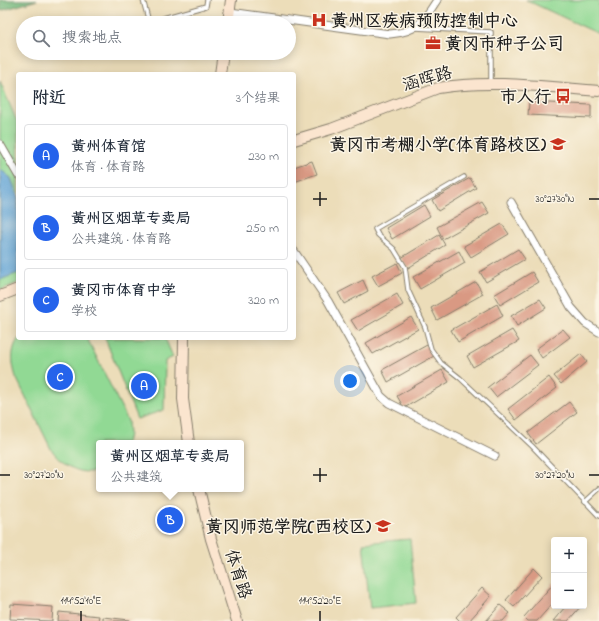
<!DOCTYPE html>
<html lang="zh">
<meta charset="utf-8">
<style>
body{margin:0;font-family:"Indie Flower","LXGW WenKai TC",sans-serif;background:#f2f2f3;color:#1f2937}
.controls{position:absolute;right:12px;bottom:12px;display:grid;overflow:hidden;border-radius:4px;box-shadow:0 2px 10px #0003}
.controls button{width:36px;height:36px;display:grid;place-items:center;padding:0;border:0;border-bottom:1px solid #e0e1e3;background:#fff;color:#1f2937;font:20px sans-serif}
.you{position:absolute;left:350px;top:381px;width:14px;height:14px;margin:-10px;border:3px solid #fff;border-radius:50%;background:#1a73e8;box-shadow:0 0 0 6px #1a73e833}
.badge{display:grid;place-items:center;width:26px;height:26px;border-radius:50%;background:#2563eb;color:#fff;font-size:13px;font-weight:700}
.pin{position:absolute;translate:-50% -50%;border:2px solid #fff;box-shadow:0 1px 4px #0006}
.popup{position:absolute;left:96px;top:440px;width:148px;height:52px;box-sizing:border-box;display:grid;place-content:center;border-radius:4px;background:#fff;filter:drop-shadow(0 1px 3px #0005);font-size:13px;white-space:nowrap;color:#747a83}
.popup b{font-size:15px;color:#1f2937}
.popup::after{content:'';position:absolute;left:50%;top:100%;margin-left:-8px;border:8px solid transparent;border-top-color:#fff}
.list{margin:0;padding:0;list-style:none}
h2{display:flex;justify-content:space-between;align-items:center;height:52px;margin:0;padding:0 16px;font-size:17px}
h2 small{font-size:13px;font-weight:400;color:#747a83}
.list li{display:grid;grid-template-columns:26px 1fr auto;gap:12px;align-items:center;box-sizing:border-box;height:64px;margin:0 8px 8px;padding:0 8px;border:1px solid #e0e1e3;border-radius:4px}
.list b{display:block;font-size:15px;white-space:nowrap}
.list p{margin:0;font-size:13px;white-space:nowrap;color:#747a83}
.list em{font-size:13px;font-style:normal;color:#747a83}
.icon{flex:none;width:22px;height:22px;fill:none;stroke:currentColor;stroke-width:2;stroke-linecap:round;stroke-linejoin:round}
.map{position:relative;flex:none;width:599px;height:621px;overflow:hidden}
.search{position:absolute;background:#fff;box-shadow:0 2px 10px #0003;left:16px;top:16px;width:280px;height:44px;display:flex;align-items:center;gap:10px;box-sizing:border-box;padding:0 14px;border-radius:22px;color:#747a83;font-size:15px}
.panel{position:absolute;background:#fff;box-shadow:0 2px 10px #0003;left:16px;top:72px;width:280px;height:268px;border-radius:4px}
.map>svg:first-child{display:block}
.green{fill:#91d994;stroke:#567a58}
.forest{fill:#74b97e;stroke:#486a4d}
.water{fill:#63a5d7;stroke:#40607a}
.building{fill:#d99983}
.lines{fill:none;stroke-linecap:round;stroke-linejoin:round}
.lane-casing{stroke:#847c6a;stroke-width:5.5}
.street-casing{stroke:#847c6a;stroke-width:9}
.secondary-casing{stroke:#847c6a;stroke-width:12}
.lane{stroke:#fff;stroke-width:3.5}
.street{stroke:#fff;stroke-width:7}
.secondary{stroke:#fbe5cf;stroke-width:10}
.ticks{fill:none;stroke:#1c1c1c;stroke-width:1.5}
.labels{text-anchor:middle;stroke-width:3;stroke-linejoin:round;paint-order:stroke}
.poi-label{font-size:17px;font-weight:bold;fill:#1c1c1c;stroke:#fcf5e5;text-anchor:end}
.street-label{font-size:17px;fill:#1c1c1c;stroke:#fcf5e5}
.ticks-label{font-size:10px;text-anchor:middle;fill:#1c1c1c;stroke:#fcf5e5;stroke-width:3;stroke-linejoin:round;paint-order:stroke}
</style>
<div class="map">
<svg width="599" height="621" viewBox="0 0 599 621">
<rect width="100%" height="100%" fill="#fcf5e5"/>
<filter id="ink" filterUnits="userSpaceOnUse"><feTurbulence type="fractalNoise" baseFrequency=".025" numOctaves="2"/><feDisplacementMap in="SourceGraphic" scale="8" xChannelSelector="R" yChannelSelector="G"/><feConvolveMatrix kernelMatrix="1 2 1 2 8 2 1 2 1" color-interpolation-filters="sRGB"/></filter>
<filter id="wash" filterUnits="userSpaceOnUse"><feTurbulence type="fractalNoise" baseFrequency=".012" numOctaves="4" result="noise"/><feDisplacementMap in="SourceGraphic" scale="16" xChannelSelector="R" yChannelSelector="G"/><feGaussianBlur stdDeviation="0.9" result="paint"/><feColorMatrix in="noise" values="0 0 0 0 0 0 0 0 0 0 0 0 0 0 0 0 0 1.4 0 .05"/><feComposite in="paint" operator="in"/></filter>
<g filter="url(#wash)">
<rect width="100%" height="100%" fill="#ecddb9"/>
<g class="green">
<polygon points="526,0 599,0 599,34"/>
<polygon points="0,81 18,124 18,283 0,290"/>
<path d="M19 338H87L128 421 129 434 127 443H99V470C79 477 62 464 51 449L16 377C12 364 10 350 19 338Z"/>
<polygon points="105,338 165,338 173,357 165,361 164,410 137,419"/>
<polygon points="410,539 416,603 370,608 363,543"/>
</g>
<polygon class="forest" points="0,0 37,0 0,11"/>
<polygon class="water" points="0,169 11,178 18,197 18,273 0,280"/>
<g id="blocks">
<g class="building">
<polygon points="529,102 591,105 591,118 528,115"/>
<polygon points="312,161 317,174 294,182 294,167"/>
<polygon points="470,178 476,188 438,211 432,200"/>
<polygon points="482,202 489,213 443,239 437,227"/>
<polygon points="424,205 430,216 392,239 386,228"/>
<polygon points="502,224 509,234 471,257 464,246"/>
<polygon points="439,235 445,245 408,268 401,258"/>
<polygon points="518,249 525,259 486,282 480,272"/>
<polygon points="459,251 465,263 420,289 413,277"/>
<polygon points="397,263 402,273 378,286 372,276"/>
<polygon points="532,272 538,282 500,305 494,295"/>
<polygon points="363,280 368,291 344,304 338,293"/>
<polygon points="476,282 483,294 437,320 431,308"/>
<polygon points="397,294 403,305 358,331 351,320"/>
<polygon points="540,299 546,308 517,326 511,316"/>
<polygon points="497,304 503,316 458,342 451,330"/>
<polygon points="411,317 418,329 373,354 366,343"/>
<polygon points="563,329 570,337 542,358 536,349"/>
<polygon points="512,330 519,341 473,367 467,356"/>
<polygon points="427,345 434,356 388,382 382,370"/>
<polygon points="581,354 587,362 561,384 554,376"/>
<polygon points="530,355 538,365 496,397 488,387"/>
<polygon points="442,370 449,382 404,408 397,396"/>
<polygon points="549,377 557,388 516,420 508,409"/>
<polygon points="569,402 577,412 536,444 528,433"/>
<polygon points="534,568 542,576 514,607 506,600"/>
<polygon points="554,583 554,602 537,621 528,621 524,617"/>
<polygon points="482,588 491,596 469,621 460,621 456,617"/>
<polygon points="11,604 53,607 52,621 10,619"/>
<polygon points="500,605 510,613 503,621 486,621"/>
<polygon points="566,606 581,606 568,621 553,621"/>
<polygon points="59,612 99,616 98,621 58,621"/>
<polygon points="103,617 130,620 130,621 103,621"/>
</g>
</g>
</g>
<g filter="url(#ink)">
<use href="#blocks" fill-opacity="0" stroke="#847c6a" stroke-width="1"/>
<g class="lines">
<g class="lane-casing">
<g id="lane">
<polyline points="143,0 149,22 206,6 207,0"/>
<polyline points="416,28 491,32 491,83"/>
<polyline points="464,177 375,229 378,235 394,249 405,267 408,290 425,327 431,349 441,363 460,378 532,446 599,516"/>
<polyline points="585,502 599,489"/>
</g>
</g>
<g class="street-casing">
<g id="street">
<path d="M230 12 390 34C417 32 423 22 437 0"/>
<polyline points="0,144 18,175"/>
<polyline points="511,202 571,307 585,323 599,332"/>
<polyline points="294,251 328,301 381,396 389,403 495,456"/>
</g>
</g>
<g class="secondary-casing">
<g id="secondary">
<polyline points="228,23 231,0"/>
<polyline points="220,74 223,53"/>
<path d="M294 140 331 129 438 88C491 79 546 87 599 91"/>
<polyline points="0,296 18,289"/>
<polyline points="184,338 183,399 189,443"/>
<polyline points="199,489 211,539 237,621"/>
</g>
</g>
<use href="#lane" class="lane"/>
<use href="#street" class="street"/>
<use href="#secondary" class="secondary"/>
</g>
</g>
<path class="ticks" d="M320 192V206M313 199H327M589 199H599M320 468V482M0 475H10M313 475H327M589 475H599M81 611V621M320 611V621"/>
<defs>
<g id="hospital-bare" transform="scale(1.2)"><path d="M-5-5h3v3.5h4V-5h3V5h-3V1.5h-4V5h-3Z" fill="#c8321e" stroke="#fcf5e5" stroke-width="2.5" paint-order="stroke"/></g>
<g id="office-bare" transform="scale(1.2)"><path d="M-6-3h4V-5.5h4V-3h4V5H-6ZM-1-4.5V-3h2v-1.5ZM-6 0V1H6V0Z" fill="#c8321e" stroke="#fcf5e5" stroke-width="2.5" paint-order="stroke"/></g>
<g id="bus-bare" transform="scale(1.2)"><path d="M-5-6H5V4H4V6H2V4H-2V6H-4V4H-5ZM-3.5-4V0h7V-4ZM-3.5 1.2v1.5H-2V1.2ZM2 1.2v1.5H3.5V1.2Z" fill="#c8321e" stroke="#fcf5e5" stroke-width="2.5" paint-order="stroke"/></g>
<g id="school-bare" transform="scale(1.2)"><path d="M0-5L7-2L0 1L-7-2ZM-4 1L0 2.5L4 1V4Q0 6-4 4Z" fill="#c8321e" stroke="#fcf5e5" stroke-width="2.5" paint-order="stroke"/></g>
<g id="university-bare" transform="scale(1.2)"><path d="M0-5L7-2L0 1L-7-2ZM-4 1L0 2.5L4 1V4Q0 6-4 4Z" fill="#c8321e" stroke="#fcf5e5" stroke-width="2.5" paint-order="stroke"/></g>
</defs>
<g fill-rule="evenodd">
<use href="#hospital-bare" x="319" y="20"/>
<use href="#office-bare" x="433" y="43"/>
<use href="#bus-bare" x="563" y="96"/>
<use href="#school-bare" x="558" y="144"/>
<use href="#university-bare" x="383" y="526"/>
</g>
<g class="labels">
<g class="poi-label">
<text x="331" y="26" text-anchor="start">黄州区疾病预防控制中心</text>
<text x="445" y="49" text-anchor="start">黄冈市种子公司</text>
<text x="551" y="102">市人行</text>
<text x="546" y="150">黄冈市考棚小学(体育路校区)</text>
<text x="371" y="532">黄冈师范学院(西校区)</text>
</g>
<g class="street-label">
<text transform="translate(427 78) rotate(-16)" y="6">涵晖路</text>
<text transform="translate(239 574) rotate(72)" y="6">体育路</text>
</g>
</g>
<g class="ticks-label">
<text x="555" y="202">30°27'30"N</text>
<text x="44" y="478">30°27'20"N</text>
<text x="555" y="478">30°27'20"N</text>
<text x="81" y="604">114°52'10"E</text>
<text x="320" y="604">114°52'20"E</text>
</g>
</svg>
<div class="controls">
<button>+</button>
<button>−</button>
</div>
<div class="you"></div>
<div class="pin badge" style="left:144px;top:386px">A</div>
<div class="pin badge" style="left:170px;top:520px">B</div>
<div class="popup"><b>黄州区烟草专卖局</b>公共建筑</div>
<div class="pin badge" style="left:60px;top:377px">C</div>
<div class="search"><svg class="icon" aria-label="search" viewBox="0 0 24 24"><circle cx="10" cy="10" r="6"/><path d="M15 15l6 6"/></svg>搜索地点</div>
<section class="panel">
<h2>附近<small>3个结果</small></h2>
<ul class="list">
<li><span class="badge">A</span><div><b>黄州体育馆</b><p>体育 · 体育路</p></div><em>230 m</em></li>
<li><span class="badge">B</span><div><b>黄州区烟草专卖局</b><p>公共建筑 · 体育路</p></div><em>250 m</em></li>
<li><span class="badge">C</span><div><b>黄冈市体育中学</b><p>学校</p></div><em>320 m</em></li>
</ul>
</section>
</div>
